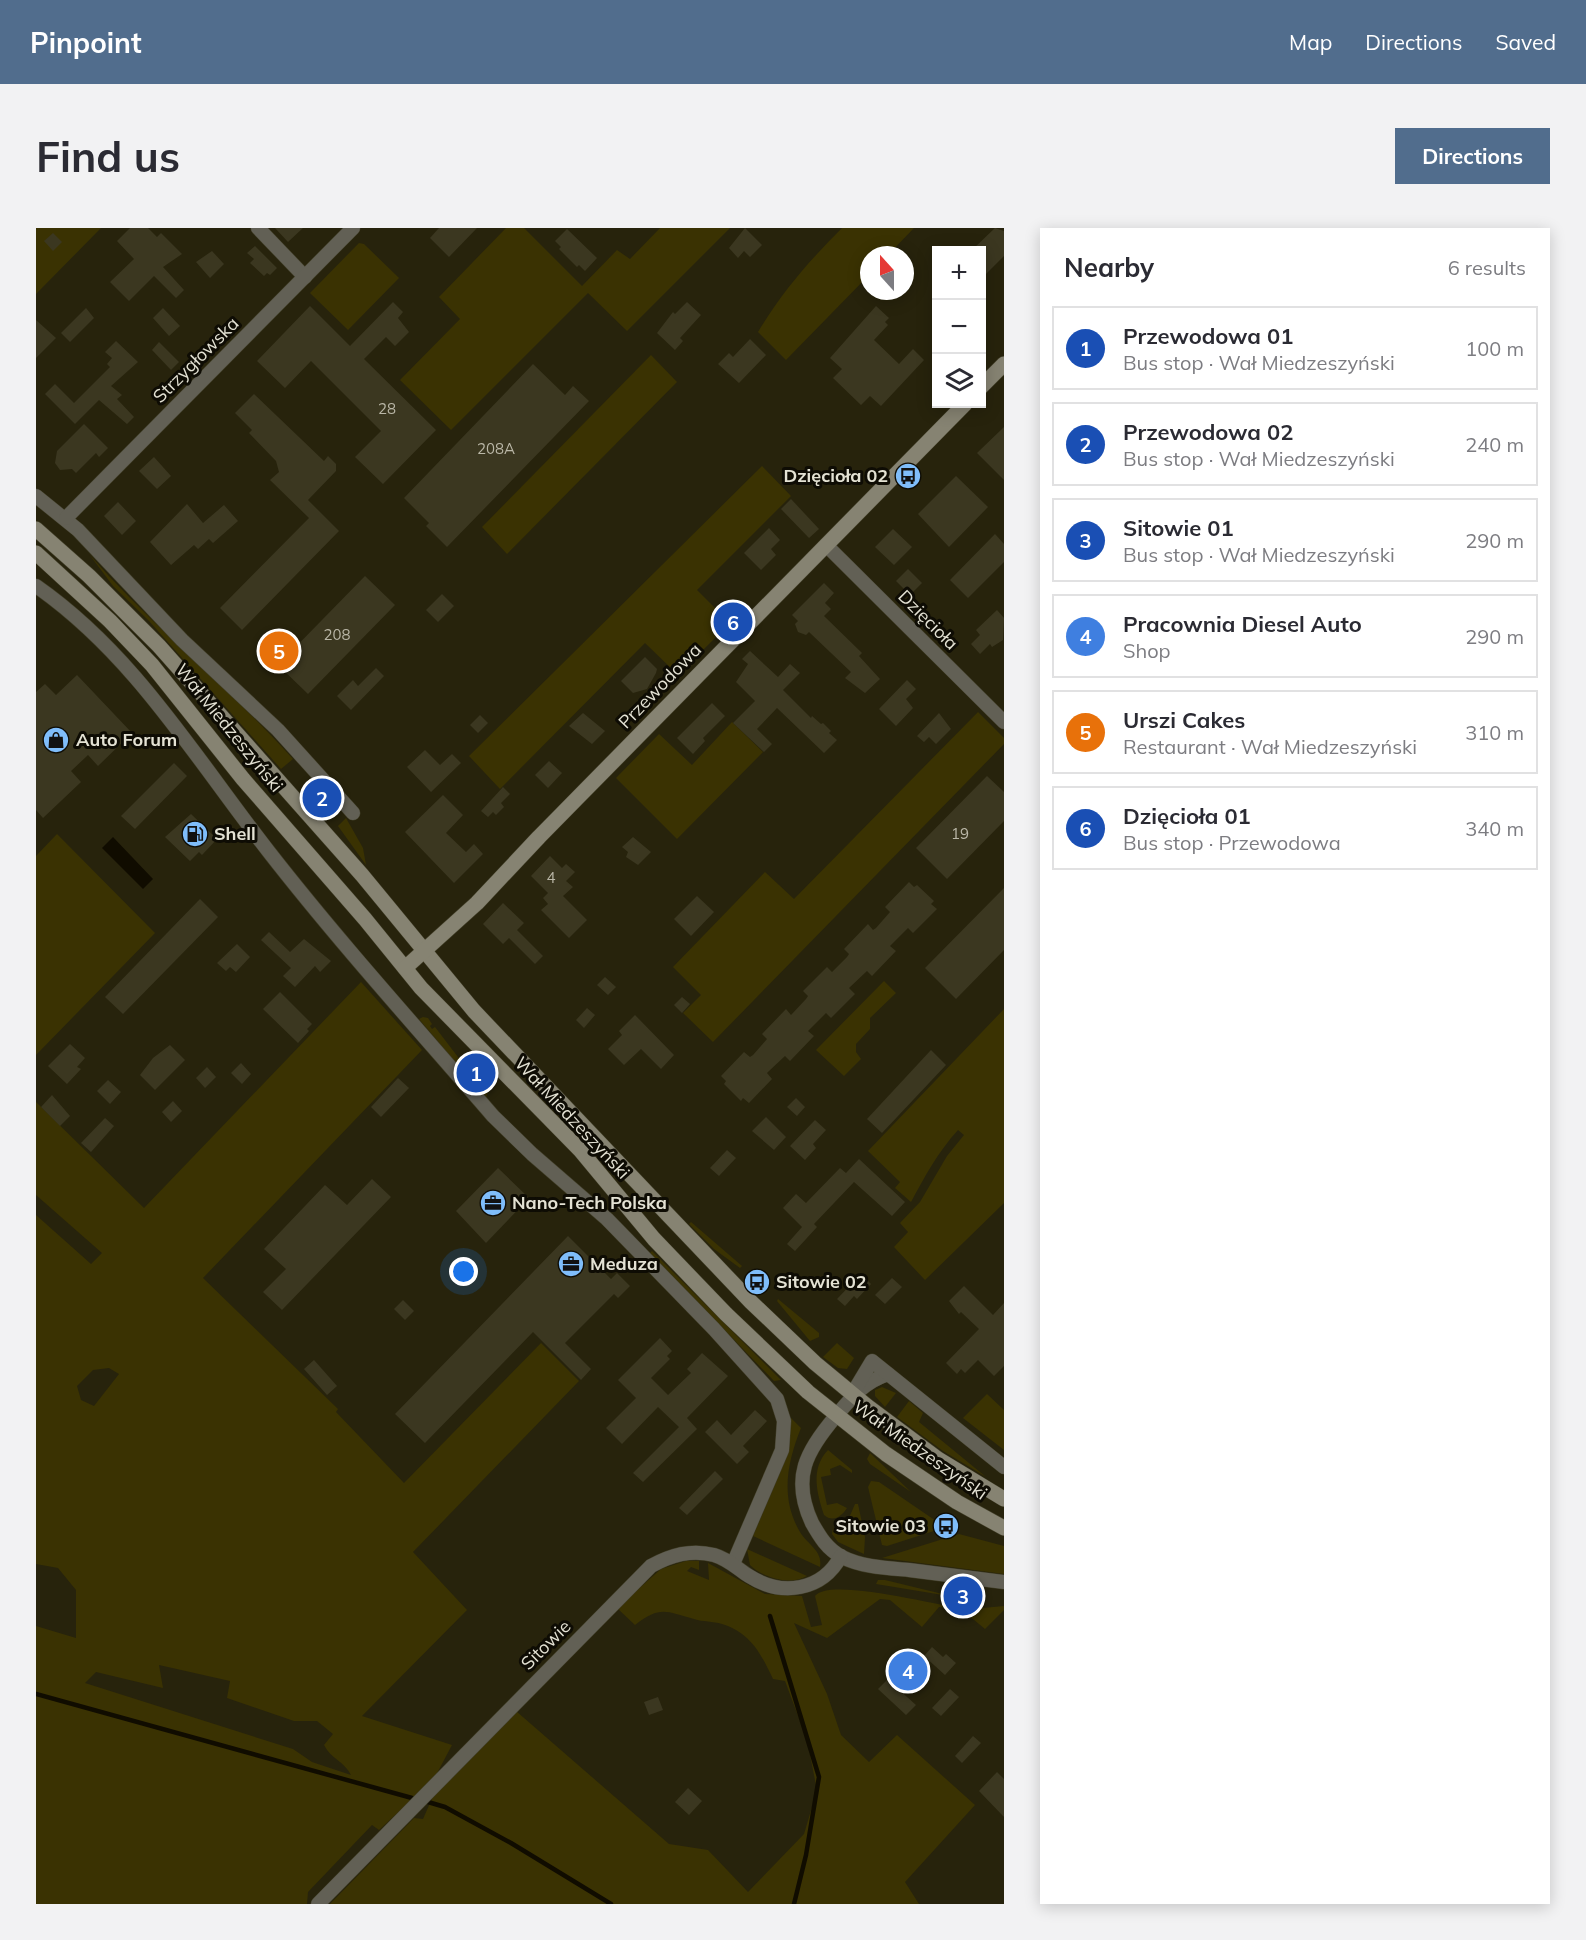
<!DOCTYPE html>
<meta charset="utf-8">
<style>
body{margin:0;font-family:Mulish,sans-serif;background:#f2f2f3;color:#2b2b33}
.controls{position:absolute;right:18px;top:18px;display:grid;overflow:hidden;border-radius:0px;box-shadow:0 3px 15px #0003}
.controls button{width:54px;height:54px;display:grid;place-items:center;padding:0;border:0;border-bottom:2px solid #e1e1e2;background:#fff;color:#2b2b33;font:30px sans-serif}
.compass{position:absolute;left:824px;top:18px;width:54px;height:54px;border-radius:50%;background:#fff;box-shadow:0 3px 15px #0003;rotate:339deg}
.you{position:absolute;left:428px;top:1044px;width:21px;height:21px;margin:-15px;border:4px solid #fff;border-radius:50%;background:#1a73e8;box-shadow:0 0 0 9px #1a73e833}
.badge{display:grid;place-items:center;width:39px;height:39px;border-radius:50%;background:#516d8d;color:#fff;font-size:20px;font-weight:700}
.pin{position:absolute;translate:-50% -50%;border:3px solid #fff;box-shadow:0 2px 6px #0006}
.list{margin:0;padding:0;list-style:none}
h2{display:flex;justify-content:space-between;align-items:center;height:78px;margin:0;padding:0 24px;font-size:26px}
h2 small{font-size:20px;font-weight:400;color:#7c7c81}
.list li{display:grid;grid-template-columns:39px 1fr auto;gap:18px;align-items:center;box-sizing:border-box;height:84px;margin:0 12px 12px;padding:0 12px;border:2px solid #e1e1e2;border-radius:0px}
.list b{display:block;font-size:22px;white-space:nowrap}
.list p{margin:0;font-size:20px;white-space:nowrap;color:#7c7c81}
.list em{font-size:20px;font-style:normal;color:#7c7c81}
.icon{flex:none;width:33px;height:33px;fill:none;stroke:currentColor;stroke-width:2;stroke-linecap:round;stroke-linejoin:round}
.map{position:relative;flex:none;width:968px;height:1676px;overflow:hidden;border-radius:0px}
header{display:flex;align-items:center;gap:36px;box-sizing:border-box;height:84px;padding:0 30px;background:#516d8d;color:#fff}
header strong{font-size:28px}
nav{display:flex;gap:33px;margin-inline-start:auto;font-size:21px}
.intro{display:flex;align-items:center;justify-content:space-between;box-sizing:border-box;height:144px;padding:0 36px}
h1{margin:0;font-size:42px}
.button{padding:15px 27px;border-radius:0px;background:#516d8d;color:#fff;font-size:21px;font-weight:700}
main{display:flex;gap:36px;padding:0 36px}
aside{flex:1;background:#fff;border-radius:0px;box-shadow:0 3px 15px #0003}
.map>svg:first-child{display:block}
.green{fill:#3a3202;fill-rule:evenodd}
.water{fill:#100c00}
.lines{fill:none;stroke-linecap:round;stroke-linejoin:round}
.stream{stroke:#100c00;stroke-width:4.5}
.building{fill:#3b3720}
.street-casing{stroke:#413e28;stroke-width:15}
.secondary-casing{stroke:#413e28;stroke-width:16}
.street{stroke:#626055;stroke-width:14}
.secondary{stroke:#868372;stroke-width:15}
.labels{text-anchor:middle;stroke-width:6;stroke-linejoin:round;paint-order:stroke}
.number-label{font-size:15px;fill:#bab7a7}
.street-label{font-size:18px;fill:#e4e2d4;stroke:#0e0c04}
.poi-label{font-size:18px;font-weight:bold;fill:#e4e2d4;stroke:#0e0c04;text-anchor:start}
</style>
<header>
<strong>Pinpoint</strong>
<nav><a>Map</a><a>Directions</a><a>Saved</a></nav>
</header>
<div class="intro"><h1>Find us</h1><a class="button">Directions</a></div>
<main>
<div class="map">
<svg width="968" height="1676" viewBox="0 0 968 1676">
<rect width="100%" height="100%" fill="#27230c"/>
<g class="green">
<polygon points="0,0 65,0 0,66"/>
<polygon points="470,0 488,0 546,58 581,22 594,31 624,0 694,0 591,103 552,65 415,202 364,152 424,91 403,69"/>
<path d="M806 0H878L852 27H833V47L750 132 722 104C746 64 773 33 806 0Z"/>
<polygon points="323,15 328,16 363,50 312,102 274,65"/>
<polygon points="615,127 641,154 471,326 446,299"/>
<polygon points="726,238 755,268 661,362 694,395 642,447 609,415 464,561 433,528"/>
<path d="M53 326C117 399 192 459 257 531L245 541 113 393 77 358Z"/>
<polygon points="942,484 968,510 968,516 677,814 647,785 665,767 637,739 729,644 758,671"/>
<polygon points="696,494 727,524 641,611 580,550 623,506 656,537"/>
<polygon points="310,590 327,620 330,637 302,598"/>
<polygon points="21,606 119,705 0,827 0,628"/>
<polygon points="848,753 860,765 834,790 834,801 820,816 820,824 825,831 808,848 780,822"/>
<path d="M325 754 386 822 167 1050 302 1181 300 1184 368 1255 505 1115 543 1153 377 1324 431 1382 326 1488 416 1517 398 1551 343 1602 336 1597 272 1664 271 1676H0V1398L40 1410V1362L22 1340 0 1336V987L55 1036 66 1025 0 967V874L108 980ZM73 1140 83 1146 58 1178 45 1172 41 1158 57 1142ZM123 1437 194 1453 191 1470 258 1493H281L297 1506 288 1517C295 1531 308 1533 315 1547L276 1534 257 1521 49 1455 60 1444 127 1460Z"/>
<path d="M968 781V975L889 1052 858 1019 872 1004 864 995 884 974 911 928 928 907 922 902C902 924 889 948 875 974L859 960 864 954 832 923Z"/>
<polygon points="387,789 392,790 396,796 394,798 396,801 399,799 425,833 453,861 450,870 383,791"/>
<polygon points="655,994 706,1038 704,1040 678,1021 653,996"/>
<polygon points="616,1023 745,1152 738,1153 614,1025"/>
<polygon points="742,1071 783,1105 783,1109 774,1113 741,1073"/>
<polygon points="801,1115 818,1130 811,1141 802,1140 787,1129"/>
<polygon points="846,1159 860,1165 849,1179 839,1168 839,1162"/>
<polygon points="951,1166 968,1182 968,1222 927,1190"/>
<polygon points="873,1173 887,1185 883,1194 950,1249 907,1223 861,1189"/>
<path d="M755 1190 765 1200C751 1235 744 1270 764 1304 772 1317 787 1323 784 1339L717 1308 751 1228Z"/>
<path d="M792 1222 816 1242V1245L804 1237 794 1241 795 1247 785 1249 791 1277 801 1275 811 1280C806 1288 797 1295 788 1287 781 1265 774 1241 792 1222Z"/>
<polygon points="834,1225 875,1264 834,1236 831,1231"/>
<polygon points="835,1253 843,1254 900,1293 901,1302 851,1318 846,1317 832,1259"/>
<polygon points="819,1276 822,1276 829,1309 828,1326 802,1314 796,1306 797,1301 813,1290"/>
<polygon points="923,1306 968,1318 968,1346 846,1330"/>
<path d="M711 1321 771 1348C754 1358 727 1350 714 1337Z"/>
<path d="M650 1333H663V1342L655 1339 651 1343 673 1352 672 1335 729 1366 766 1368 775 1399 786 1397 779 1368C793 1349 898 1377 926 1380 940 1382 954 1379 968 1378V1382L949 1401 926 1382 903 1379 886 1399 854 1372 844 1371 791 1410 758 1395 791 1466 805 1507 833 1534 861 1507 939 1577 869 1654 883 1676H294L378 1590 387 1591 398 1566 480 1483 633 1616 672 1622 712 1664 768 1606 781 1562 771 1512 749 1453 737 1451C725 1426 715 1405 686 1396 677 1393 667 1394 658 1391 630 1384 625 1377 599 1397L581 1380 625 1341Z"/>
<polygon points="842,1352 849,1352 919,1369 840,1356"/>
</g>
<polygon class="water" points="77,609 117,651 107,661 66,620"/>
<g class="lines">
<g class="stream">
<polyline points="734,1388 783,1549 770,1627 758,1676"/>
<polyline points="0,1466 376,1570"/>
<polyline points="392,1574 409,1579 475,1615 575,1676"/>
</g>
</g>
<g class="building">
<polygon points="94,0 112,0 121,9 125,5 146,26 127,39 148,62 140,70 118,48 93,73 74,54 98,31 81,13"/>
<polygon points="239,0 267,0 252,14"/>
<polygon points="403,0 441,0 413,29 394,10"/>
<polygon points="709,0 726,17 714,29 708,23 702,30 693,20"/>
<polygon points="959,0 968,3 968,28 945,51 945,22 936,22"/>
<polygon points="531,1 561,30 549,43 543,37 541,39 523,21 525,19 519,13"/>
<polygon points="17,5 26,14 17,23 8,13"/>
<polygon points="219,18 241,40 234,47 231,45 228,48 214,35 218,31 211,25"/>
<polygon points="176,23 188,36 174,50 160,34"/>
<polygon points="357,74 367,84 362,90 373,104 359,118 350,109 328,131 400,202 347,256 319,229 345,203 275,133 249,160 221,133 274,78 314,118"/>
<polygon points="651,74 665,87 644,110 647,113 639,122 621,105 637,84 639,86"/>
<polygon points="840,78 853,90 849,94 852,97 838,112 863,136 877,121 888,132 845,178 834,168 825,177 797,150 806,141 794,130"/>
<polygon points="50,80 58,90 34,114 25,105"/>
<polygon points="127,80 144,98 133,108 117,90"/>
<polygon points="0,92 20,110 0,130"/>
<polygon points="714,111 730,127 703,155 682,136 693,125 697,129"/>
<polygon points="80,113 102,134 75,158 86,167 81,171 98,189 91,196 63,172 39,196 9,166 19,156 38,175 74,139 71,136 76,130 69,124"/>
<polygon points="123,114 143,134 135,142 116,122"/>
<polygon points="497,136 529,167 537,158 553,173 411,319 390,298 393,295 368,270"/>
<polygon points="218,166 288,233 292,228 300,236 300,243 272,272 303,303 206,402 184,380 273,290 234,252 243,244 240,233 213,205 216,202 199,185"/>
<polygon points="48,196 72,220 63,229 60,225 40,245 36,241 24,242 19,235 21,223"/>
<polygon points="968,199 968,252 941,225"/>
<polygon points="118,229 135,248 121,261 103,243"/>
<polygon points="920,248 952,279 913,319 882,286"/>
<polygon points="755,271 783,301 773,310 745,281"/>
<polygon points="82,274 100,293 86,307 68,288"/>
<polygon points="151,276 167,295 188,277 202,293 177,315 173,311 162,321 158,317 135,337 114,314"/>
<polygon points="733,300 744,312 735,321 740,327 725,342 708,325"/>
<polygon points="857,301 876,319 858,337 839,319"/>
<polygon points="959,306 968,316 968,334 932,370 914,352"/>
<polygon points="872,341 886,355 874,367 860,353"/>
<polygon points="329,348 359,377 272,466 242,437"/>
<polygon points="788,355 798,365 789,375 795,381 788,388 826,425 823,428 844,451 829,465 809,450 815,444 773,404 770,407 762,404 759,396 762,393 756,387"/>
<polygon points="406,366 418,378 402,394 390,382"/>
<polygon points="961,382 968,390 967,412 956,419 954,416 944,426 935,416 944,407 940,402"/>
<polygon points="714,423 742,449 754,436 764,445 747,462 775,490 776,488 785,496 787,495 795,503 793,505 801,512 788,525 741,480 721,501 736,516 728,524 697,495 719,473 700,454 712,436 706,431"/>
<polygon points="609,429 621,441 620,445 611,461 597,465 585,453"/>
<polygon points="340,440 348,448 315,482 301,468 317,452 322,458"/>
<polygon points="41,447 96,505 62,538 52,527 35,543 45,554 7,590 0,582 0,464 9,456 20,467"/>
<polygon points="871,452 880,461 870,471 877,480 860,498 843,481"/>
<polygon points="676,475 689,488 667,510 669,513 657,526 641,510"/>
<polygon points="547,485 569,503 556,516 533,498"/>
<polygon points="903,485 915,501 900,516 893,509 888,514 881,508"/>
<polygon points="444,487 452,495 442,505 434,497"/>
<polygon points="389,522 404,537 416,526 425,535 395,564 371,539"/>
<polygon points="513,533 526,545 512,560 499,547"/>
<polygon points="138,535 151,548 99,601 85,588"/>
<polygon points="951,548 968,564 968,593 911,651 880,620"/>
<polygon points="467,559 474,566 465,575 468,579 460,587 457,584 452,589 445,583"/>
<polygon points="407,567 427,587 410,605 430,624 438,616 447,626 418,655 369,604"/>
<polygon points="155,586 181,611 166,627 163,624 154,633 129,609"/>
<polygon points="597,609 615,624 602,637 590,629 592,624 586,619"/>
<polygon points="514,628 526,640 530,636 539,644 530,653 537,659 527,668 551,692 533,710 505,682 512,676 507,670 512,665 495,648"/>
<polygon points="873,654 878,659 881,657 898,673 895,676 901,681 877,705 872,700 854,718 860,723 836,748 831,743 813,760 819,766 795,790 790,785 772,803 778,808 754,833 749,828 733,843 731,845 736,851 713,875 707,870 705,873 688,856 690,853 685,848 708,824 714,829 717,827 731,811 726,806 750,781 755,787 770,771 772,768 767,763 791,739 796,744 811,729 813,726 808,721 832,696 837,702 840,700 854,684 849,679"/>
<polygon points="968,660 968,722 920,771 889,740"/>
<polygon points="661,668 678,684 655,708 638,691"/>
<polygon points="164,671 182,689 87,786 69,769"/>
<polygon points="467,675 488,695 481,702 507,728 499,736 473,710 467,716 447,696"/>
<polygon points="233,704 254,724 268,711 295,733 284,744 279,738 259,759 247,748 255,740 225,712"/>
<polygon points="201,716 214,729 200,744 194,739 190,743 181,735"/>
<polygon points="569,749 580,759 572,767 561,757"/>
<polygon points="244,764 276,796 271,801 273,803 262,815 227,781"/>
<polygon points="646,769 654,776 646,785 638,777"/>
<polygon points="551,780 559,787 548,800 540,792"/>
<polygon points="599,787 638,827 625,841 605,821 588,837 572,821 586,807 583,803"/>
<polygon points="34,816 49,830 41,839 45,841 31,856 12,838"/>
<polygon points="134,817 149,832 119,862 104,847 117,830"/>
<polygon points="895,822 910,837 846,905 831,891"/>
<polygon points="205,835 215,846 206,856 195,845"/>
<polygon points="171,839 180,849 169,860 160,850"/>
<polygon points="362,850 373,860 345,889 335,879"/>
<polygon points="72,852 85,864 74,876 61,863"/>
<polygon points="16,867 34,888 24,898 5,879"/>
<polygon points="760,870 769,879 761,888 751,879"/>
<polygon points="137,873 146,883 135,894 126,884"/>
<polygon points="730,889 750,909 738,922 716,903"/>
<polygon points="69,890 78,898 55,924 45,915"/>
<polygon points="779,892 790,902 777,916 780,920 769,932 754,918"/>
<polygon points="691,922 700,930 683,948 674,940"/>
<polygon points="823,931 869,974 856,988 818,954 778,996 781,999 759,1023 751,1016 766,999 747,980 760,966 770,975 804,940 810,945"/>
<polygon points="462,940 493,970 450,1015 420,983"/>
<polygon points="336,951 355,969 246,1082 227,1064 250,1041 228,1021 289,957 311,977"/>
<polygon points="532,1008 575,1051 581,1045 594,1058 582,1070 578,1066 529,1115 555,1141 545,1152 497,1104 389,1215 359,1186"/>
<polygon points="825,1046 835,1056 821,1071 818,1068 809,1078 801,1071"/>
<polygon points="856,1050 866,1059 849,1076 839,1067"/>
<polygon points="928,1058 957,1087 968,1075 968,1138 958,1148 942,1132 929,1145 925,1141 921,1146 910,1135 943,1101 925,1084 923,1086 913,1073"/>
<polygon points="367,1072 378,1083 369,1092 358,1081"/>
<polygon points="624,1110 636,1123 631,1128 634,1131 615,1150 632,1167 655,1145 651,1141 666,1125 692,1148 651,1190 661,1201 607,1254 597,1245 643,1199 622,1179 586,1216 570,1200 600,1170 582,1152"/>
<polygon points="278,1132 301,1158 291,1167 268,1141"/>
<polygon points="719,1182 731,1193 707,1218 713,1224 701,1236 669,1204 681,1192 695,1207"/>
<polygon points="679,1243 687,1251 651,1287 643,1280"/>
<polygon points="896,1419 907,1429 910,1426 920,1435 909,1447 888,1428"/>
<polygon points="867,1436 877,1445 861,1460 880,1477 870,1487 842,1461"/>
<polygon points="914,1461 923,1469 905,1488 896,1480"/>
<polygon points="622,1469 627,1482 613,1487 608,1474"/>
<polygon points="937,1508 945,1515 926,1535 919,1528"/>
<polygon points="961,1544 968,1551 968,1589 943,1563"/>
<polygon points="652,1560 666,1573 653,1587 639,1574"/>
</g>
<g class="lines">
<g class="street-casing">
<g id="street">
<polyline points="222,0 269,49"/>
<polyline points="0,268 42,302 146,412 242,502 317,585"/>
<polyline points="30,290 317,0"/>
<polyline points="790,317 968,494"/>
<path d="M0 358C99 427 160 531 233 624 304 715 382 801 457 888L496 926 571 991 678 1101 741 1171 748 1193 746 1222 697 1336"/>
<path d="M852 1146C828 1154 816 1169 800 1188 770 1223 755 1250 776 1295 784 1309 791 1321 806 1329 826 1339 850 1340 873 1342 904 1346 936 1350 968 1354"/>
<polyline points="818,1163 836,1133 968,1239"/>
<path d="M282 1676 615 1338C635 1327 655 1321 678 1327 692 1331 702 1341 713 1348 746 1369 786 1363 805 1328"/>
</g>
</g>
<g class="secondary-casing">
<g id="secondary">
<polyline points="945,159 968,136"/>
<polyline points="0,301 53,348 123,418 326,647 438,783 715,1074 779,1135 831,1178 902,1231 968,1271"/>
<polyline points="0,325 74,393 116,437 207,551 329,691 385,760 544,922 618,1011 690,1086 772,1164 850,1226 921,1274 968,1300"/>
<polyline points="369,740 441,675 503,609 929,176"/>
</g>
</g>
<use href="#street" class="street"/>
<use href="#secondary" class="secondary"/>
</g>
<defs>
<g id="bus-disc" transform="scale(1.35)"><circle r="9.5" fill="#7fbdfa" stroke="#0e0c04"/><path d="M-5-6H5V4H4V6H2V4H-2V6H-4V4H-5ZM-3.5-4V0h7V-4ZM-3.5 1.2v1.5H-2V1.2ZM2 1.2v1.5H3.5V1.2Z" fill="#111"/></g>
<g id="shop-disc" transform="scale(1.35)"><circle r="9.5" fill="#7fbdfa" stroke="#0e0c04"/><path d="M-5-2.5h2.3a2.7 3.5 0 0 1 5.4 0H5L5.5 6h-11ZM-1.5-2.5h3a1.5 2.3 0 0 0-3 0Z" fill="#111"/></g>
<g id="fuel-disc" transform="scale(1.35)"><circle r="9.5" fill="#7fbdfa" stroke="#0e0c04"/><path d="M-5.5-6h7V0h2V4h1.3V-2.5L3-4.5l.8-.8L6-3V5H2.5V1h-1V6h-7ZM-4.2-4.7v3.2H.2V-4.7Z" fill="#111"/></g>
<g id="office-disc" transform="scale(1.35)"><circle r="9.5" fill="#7fbdfa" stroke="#0e0c04"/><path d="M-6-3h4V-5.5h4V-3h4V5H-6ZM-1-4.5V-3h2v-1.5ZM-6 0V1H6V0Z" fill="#111"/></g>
</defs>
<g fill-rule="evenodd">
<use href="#bus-disc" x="872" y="248"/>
<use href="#shop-disc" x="20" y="512"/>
<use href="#fuel-disc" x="159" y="606"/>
<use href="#office-disc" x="457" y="975"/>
<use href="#office-disc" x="535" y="1036"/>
<use href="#bus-disc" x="721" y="1054"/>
<use href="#bus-disc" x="910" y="1298"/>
</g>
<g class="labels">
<g class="number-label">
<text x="351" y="186">28</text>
<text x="460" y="226">208A</text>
<text x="301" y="412">208</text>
<text x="924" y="611">19</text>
<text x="515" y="655">4</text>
</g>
<g class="street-label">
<text transform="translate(160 132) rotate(-45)" y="6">Strzygłowska</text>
<text transform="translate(892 392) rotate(45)" y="6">Dzięcioła</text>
<text transform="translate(624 458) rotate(-46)" y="6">Przewodowa</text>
<text transform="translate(193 500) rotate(51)" y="6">Wał Miedzeszyński</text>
<text transform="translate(536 890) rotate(47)" y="6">Wał Miedzeszyński</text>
<text transform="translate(884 1222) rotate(35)" y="6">Wał Miedzeszyński</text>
<text transform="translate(510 1417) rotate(-45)" y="6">Sitowie</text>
</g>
<g class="poi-label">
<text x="852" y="254" text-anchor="end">Dzięcioła 02</text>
<text x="40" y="518">Auto Forum</text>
<text x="178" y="612">Shell</text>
<text x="476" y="981">Nano-Tech Polska</text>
<text x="554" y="1042">Meduza</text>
<text x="740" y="1060">Sitowie 02</text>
<text x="890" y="1304" text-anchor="end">Sitowie 03</text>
</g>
</g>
</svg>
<div class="controls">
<button>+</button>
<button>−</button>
<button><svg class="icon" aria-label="layers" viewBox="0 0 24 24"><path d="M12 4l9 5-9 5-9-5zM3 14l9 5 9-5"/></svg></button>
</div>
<svg class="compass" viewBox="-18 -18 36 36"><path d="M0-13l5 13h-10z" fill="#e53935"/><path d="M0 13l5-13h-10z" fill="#7c7c81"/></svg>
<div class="you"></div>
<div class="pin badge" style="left:440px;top:845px;background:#1a4fb4">1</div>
<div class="pin badge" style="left:286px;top:570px;background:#1a4fb4">2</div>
<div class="pin badge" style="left:927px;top:1368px;background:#1a4fb4">3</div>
<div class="pin badge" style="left:872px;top:1443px;background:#3f7fe0">4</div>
<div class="pin badge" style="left:243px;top:423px;background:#e8710a">5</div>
<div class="pin badge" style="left:697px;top:394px;background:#1a4fb4">6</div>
</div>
<aside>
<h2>Nearby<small>6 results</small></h2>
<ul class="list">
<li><span class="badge" style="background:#1a4fb4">1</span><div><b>Przewodowa 01</b><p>Bus stop · Wał Miedzeszyński</p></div><em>100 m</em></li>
<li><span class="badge" style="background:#1a4fb4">2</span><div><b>Przewodowa 02</b><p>Bus stop · Wał Miedzeszyński</p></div><em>240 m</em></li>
<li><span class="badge" style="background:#1a4fb4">3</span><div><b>Sitowie 01</b><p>Bus stop · Wał Miedzeszyński</p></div><em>290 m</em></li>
<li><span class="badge" style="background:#3f7fe0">4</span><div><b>Pracownia Diesel Auto</b><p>Shop</p></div><em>290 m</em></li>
<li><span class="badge" style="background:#e8710a">5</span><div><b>Urszi Cakes</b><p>Restaurant · Wał Miedzeszyński</p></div><em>310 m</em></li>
<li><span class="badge" style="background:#1a4fb4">6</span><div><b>Dzięcioła 01</b><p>Bus stop · Przewodowa</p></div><em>340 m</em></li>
</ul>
</aside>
</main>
